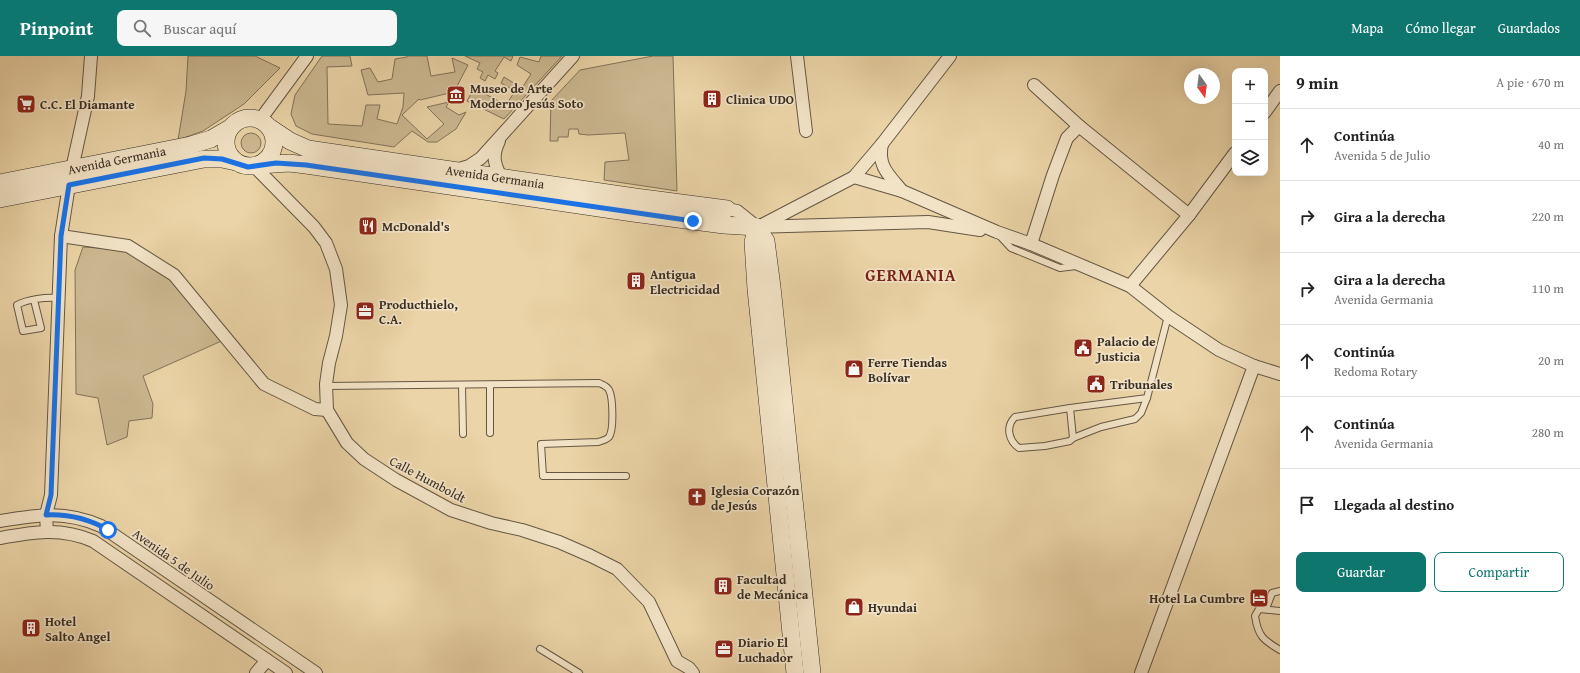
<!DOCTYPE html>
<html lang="es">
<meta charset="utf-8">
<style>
body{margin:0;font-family:"Gentium Book Plus",serif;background:#f6f6f6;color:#222}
.controls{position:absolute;right:12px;top:12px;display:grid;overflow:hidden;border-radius:8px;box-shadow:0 4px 16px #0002}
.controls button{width:36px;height:36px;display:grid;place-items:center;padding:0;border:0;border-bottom:1px solid #e0e0e0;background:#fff;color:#222;font:20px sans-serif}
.compass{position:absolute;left:1184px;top:12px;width:36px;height:36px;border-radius:50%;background:#fff;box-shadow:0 4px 16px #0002;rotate:166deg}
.stop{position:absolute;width:12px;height:12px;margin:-9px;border:3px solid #1a73e8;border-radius:50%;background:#fff}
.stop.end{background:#1a73e8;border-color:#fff;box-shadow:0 1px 4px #0008}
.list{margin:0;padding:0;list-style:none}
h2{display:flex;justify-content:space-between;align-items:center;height:52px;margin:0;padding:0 16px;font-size:17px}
h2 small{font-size:13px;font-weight:400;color:#767676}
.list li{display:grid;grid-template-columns:26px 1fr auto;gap:12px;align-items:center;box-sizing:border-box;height:72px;padding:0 16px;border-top:1px solid #e0e0e0}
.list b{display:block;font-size:15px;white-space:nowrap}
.list p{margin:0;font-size:13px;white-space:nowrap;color:#767676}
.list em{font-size:13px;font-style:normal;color:#767676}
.actions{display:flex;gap:8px;padding:12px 16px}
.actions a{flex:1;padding:9px 0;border:1px solid #0f766e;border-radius:8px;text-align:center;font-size:14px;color:#0f766e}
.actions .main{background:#0f766e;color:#fff}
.icon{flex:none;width:22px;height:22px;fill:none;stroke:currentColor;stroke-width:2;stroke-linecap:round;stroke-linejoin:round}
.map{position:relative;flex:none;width:1280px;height:617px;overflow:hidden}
header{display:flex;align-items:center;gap:24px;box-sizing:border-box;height:56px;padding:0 20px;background:#0f766e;color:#fff}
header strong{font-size:19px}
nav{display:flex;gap:22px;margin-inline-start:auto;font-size:14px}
.search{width:280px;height:36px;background:#f6f6f6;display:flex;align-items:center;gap:10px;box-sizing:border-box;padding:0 14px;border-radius:8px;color:#767676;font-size:15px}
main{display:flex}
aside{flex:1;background:#fff}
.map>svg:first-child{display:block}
.green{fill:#ccb891;stroke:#82725a}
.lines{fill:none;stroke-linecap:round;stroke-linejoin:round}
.lane-casing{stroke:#645744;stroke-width:8}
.street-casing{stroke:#645744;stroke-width:14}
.secondary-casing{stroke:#372d23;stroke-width:18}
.lane{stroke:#f2e3c6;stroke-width:6}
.street{stroke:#f2e3c6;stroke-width:12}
.secondary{stroke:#f2e3c6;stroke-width:17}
.route{stroke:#1a73e8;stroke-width:5}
.labels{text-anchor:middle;stroke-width:3.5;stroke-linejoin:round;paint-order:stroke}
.poi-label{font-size:13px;font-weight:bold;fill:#372d23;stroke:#f2e3c6;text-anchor:start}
.street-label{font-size:13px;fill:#372d23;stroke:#f2e3c6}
.district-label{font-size:17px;font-weight:bold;letter-spacing:1px;fill:#7a1f14;stroke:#f2e3c6}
</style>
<header>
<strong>Pinpoint</strong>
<div class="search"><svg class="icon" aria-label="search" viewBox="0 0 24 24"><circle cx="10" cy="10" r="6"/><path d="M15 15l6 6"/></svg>Buscar aquí</div>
<nav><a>Mapa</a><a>Cómo llegar</a><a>Guardados</a></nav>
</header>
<main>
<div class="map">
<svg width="1280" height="617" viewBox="0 0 1280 617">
<rect width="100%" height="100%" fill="#ebd4a7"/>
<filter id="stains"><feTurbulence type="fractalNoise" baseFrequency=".005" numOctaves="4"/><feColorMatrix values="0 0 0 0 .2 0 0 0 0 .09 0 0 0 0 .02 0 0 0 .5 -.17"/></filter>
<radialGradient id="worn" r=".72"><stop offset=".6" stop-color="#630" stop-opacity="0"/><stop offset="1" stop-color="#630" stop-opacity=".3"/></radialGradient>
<g class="green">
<polygon points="188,0 255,0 280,12 244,48 203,75 178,84 186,35"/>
<polygon points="322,0 350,0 352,10 327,11 328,68 362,70 366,49 380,49 377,63 397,68 403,51 404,37 368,39 361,14 370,12 378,26 392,23 395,3 407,1 407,0 427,0 431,20 455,16 452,2 468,9 454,36 420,44 419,43 402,59 427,83 444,68 427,51 449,46 446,51 459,59 466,56 456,73 437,86 428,86 412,75 394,91 312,78 296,70 291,58 295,39"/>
<polygon points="465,0 513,0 511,5 504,1 495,15 498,17 495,23 488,19 485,25 480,22 483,16 477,13 480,7"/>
<polygon points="541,0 562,0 504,63 467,45 474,32 506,49 515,35 501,27 504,21 522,32 531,18 517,9 520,1 539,6"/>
<polygon points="653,0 673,0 677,135 604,124 605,106 629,104 625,77 588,79 579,78 578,73 569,73 568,81 558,81 558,85 550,85 551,45 580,14"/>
<circle cx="251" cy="87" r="10"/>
<polygon points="83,191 134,194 174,219 226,283 143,320 153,348 152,362 129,365 127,381 107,389 98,342 76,338 75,214"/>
</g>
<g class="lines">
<g class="lane-casing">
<g id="lane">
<polyline points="999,179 1011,192 1060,212 1076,210"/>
<path d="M34 244 41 272 23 275 17 249C28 243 46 241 58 242"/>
<polyline points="462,329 463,378"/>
<polyline points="490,329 490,377"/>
<path d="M326 330 599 327C603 329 607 330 609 334 613 341 614 374 609 381 606 384 602 385 598 386L541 388 543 420H626"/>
<path d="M1070 352 1015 361C1005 371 1009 385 1019 392L1045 390 1070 385 1073 382 1101 371 1135 363 1141 357 1147 342"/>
<polyline points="1073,382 1070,352 1147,342 1168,260"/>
<polyline points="1266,553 1272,537 1280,535"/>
<path d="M1280 555 1259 553 1255 560C1258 580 1263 584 1280 594"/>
<polyline points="540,593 579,617"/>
</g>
</g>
<g class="street-casing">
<g id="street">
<polyline points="797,0 806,75"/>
<polyline points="1034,29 1079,70 1189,159"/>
<polyline points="1265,56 1280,35"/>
<polyline points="260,64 307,0"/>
<path d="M499 85C492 99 494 108 501 121"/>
<path d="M882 88C877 110 889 119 902 135"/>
<polyline points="254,110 314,171 326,187 336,213 341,249 336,280 329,307 326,328 327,354 347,387 364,403 396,424 451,454 491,467 522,474 559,486 591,500 617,513 649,546 677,605 689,612 693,617"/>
<polyline points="72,113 88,40 91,0"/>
<polyline points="456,114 469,110 481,102 573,0"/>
<polyline points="854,121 902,135 997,176 1031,188 1130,230 1168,260 1219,294 1254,310 1280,318"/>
<polyline points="727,153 737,155 757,171 928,166 980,174"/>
<polyline points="760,170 854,121 882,88 950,0"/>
<polyline points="61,180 128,190 174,219 264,328 315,353 327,354"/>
<polyline points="1031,188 1053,119 1067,82 1079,70"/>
<polyline points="1130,230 1189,159 1235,97"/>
<path d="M0 465C37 459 65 454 101 470L316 617"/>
<polyline points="47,476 46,459 51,439 61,180 69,129"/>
<path d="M0 482C33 476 61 471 93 485L286 617"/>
<polyline points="256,617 267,604"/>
<polyline points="1141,617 1254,310"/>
</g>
</g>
<g class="secondary-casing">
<g id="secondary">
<circle cx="250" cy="86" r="24"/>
<path id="s1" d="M269 71 290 85 308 93 635 141 727 153"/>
<polyline points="260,109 289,107 306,109 633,157 724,169 757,171"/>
<path id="s2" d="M0 127 191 89 211 83 230 72"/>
<polyline points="0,143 204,103 222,103 236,106"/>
<polyline points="757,171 766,185 772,231 812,617"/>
<polyline points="757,171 753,186 756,233 795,617"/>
</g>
</g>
<use href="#lane" class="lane"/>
<use href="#street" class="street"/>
<use href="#secondary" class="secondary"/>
</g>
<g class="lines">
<path class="route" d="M108 474C89 463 68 458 46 459L51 439 61 180 69 129 204 102 222 103 248 111 276 107 306 109 693 165"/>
</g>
<defs>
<g id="museum-square" transform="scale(1)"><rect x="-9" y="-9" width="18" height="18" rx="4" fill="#8f2418" stroke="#f2e3c6"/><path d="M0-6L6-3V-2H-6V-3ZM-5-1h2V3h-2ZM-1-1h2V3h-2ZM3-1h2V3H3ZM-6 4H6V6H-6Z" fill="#fff"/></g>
<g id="building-square" transform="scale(1)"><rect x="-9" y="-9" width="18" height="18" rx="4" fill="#8f2418" stroke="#f2e3c6"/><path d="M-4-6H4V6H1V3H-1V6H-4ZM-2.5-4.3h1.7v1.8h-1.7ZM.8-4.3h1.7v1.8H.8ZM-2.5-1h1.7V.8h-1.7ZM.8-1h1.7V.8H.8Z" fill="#fff"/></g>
<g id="supermarket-square" transform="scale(1)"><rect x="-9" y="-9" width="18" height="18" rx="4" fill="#8f2418" stroke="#f2e3c6"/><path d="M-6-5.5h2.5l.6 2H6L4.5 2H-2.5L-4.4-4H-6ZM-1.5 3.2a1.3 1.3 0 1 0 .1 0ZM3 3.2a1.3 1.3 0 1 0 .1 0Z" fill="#fff"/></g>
<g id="restaurant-square" transform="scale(1)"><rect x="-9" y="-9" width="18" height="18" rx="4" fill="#8f2418" stroke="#f2e3c6"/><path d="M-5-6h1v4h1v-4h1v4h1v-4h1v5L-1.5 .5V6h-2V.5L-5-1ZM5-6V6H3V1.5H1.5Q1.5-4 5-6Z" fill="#fff"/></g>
<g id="office-square" transform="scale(1)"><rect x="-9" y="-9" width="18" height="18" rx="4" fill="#8f2418" stroke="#f2e3c6"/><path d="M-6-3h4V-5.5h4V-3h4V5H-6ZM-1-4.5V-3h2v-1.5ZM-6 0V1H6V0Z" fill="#fff"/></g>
<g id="civic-square" transform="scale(1)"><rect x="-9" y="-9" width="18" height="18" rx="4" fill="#8f2418" stroke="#f2e3c6"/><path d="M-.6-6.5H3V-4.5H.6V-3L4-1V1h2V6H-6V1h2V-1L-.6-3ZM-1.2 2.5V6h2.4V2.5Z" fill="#fff"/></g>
<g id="shop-square" transform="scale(1)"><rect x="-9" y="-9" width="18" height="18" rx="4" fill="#8f2418" stroke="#f2e3c6"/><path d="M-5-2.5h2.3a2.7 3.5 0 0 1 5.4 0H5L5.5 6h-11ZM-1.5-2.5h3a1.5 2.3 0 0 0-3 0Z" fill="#fff"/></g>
<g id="church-square" transform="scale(1)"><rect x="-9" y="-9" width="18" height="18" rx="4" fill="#8f2418" stroke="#f2e3c6"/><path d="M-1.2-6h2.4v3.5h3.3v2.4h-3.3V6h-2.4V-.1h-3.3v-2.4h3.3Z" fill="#fff"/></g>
<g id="hotel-square" transform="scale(1)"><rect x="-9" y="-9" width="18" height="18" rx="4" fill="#8f2418" stroke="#f2e3c6"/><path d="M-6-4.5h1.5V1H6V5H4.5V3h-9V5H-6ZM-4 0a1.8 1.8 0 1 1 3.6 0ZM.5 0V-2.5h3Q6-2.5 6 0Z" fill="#fff"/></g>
</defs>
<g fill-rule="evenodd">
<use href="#museum-square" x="456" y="39"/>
<use href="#building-square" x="712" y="43"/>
<use href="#supermarket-square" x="26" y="48"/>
<use href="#restaurant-square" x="368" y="170"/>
<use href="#building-square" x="636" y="225"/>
<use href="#office-square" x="365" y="255"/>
<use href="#civic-square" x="1083" y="292"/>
<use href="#shop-square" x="854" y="313"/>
<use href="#civic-square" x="1096" y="328"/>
<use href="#church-square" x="697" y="441"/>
<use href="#building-square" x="723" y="530"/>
<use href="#hotel-square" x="1259" y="542"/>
<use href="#shop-square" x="854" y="551"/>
<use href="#building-square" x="31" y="572"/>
<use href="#office-square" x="724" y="593"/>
</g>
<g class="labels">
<g class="poi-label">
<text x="470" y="37">Museo de Arte<tspan x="470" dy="15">Moderno Jesús Soto</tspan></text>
<text x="726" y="48">Clinica UDO</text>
<text x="40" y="53">C.C. El Diamante</text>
<text x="382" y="175">McDonald's</text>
<text x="650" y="223">Antigua<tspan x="650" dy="15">Electricidad</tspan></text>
<text x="379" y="253">Producthielo,<tspan x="379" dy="15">C.A.</tspan></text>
<text x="1097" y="290">Palacio de<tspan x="1097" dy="15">Justicia</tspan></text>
<text x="868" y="311">Ferre Tiendas<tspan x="868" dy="15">Bolívar</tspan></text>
<text x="1110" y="333">Tribunales</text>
<text x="711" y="439">Iglesia Corazón<tspan x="711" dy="15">de Jesús</tspan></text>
<text x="737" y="528">Facultad<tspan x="737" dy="15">de Mecánica</tspan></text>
<text x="1245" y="547" text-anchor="end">Hotel La Cumbre</text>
<text x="868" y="556">Hyundai</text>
<text x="45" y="570">Hotel<tspan x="45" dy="15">Salto Angel</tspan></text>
<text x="738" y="591">Diario El<tspan x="738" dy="15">Luchador</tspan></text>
</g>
<g class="street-label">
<text dy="5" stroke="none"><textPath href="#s2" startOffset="119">Avenida Germania</textPath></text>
<text dy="5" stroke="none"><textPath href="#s1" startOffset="234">Avenida Germania</textPath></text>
<text transform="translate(428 423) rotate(28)" y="5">Calle Humboldt</text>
<text transform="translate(174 503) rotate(35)" y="5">Avenida 5 de Julio</text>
</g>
<g class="district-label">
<text x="911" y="225">GERMANIA</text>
</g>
</g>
<rect width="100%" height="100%" filter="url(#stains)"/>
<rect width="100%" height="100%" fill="url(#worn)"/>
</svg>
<div class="controls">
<button>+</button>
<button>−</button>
<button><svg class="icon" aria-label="layers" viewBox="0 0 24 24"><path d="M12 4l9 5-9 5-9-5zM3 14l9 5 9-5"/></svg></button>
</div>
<svg class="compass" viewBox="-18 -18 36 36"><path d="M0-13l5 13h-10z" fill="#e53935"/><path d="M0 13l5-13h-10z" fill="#767676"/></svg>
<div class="stop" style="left:108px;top:474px"></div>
<div class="stop end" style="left:693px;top:165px"></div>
</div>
<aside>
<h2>9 min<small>A pie · 670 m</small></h2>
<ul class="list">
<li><svg class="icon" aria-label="ahead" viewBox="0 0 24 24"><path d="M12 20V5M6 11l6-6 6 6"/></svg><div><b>Continúa</b><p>Avenida 5 de Julio</p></div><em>40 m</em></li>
<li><svg class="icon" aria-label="right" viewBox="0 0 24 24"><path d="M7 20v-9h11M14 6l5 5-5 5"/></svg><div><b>Gira a la derecha</b></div><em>220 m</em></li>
<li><svg class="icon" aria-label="right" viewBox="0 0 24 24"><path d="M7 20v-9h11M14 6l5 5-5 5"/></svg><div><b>Gira a la derecha</b><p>Avenida Germania</p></div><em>110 m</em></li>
<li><svg class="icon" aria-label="ahead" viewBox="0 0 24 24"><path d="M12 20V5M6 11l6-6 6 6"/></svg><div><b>Continúa</b><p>Redoma Rotary</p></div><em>20 m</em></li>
<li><svg class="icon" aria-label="ahead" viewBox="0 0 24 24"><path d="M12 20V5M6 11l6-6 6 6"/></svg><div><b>Continúa</b><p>Avenida Germania</p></div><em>280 m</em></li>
<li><svg class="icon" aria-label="arrive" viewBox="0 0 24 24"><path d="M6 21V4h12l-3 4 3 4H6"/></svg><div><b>Llegada al destino</b></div></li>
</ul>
<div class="actions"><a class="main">Guardar</a><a>Compartir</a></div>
</aside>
</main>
